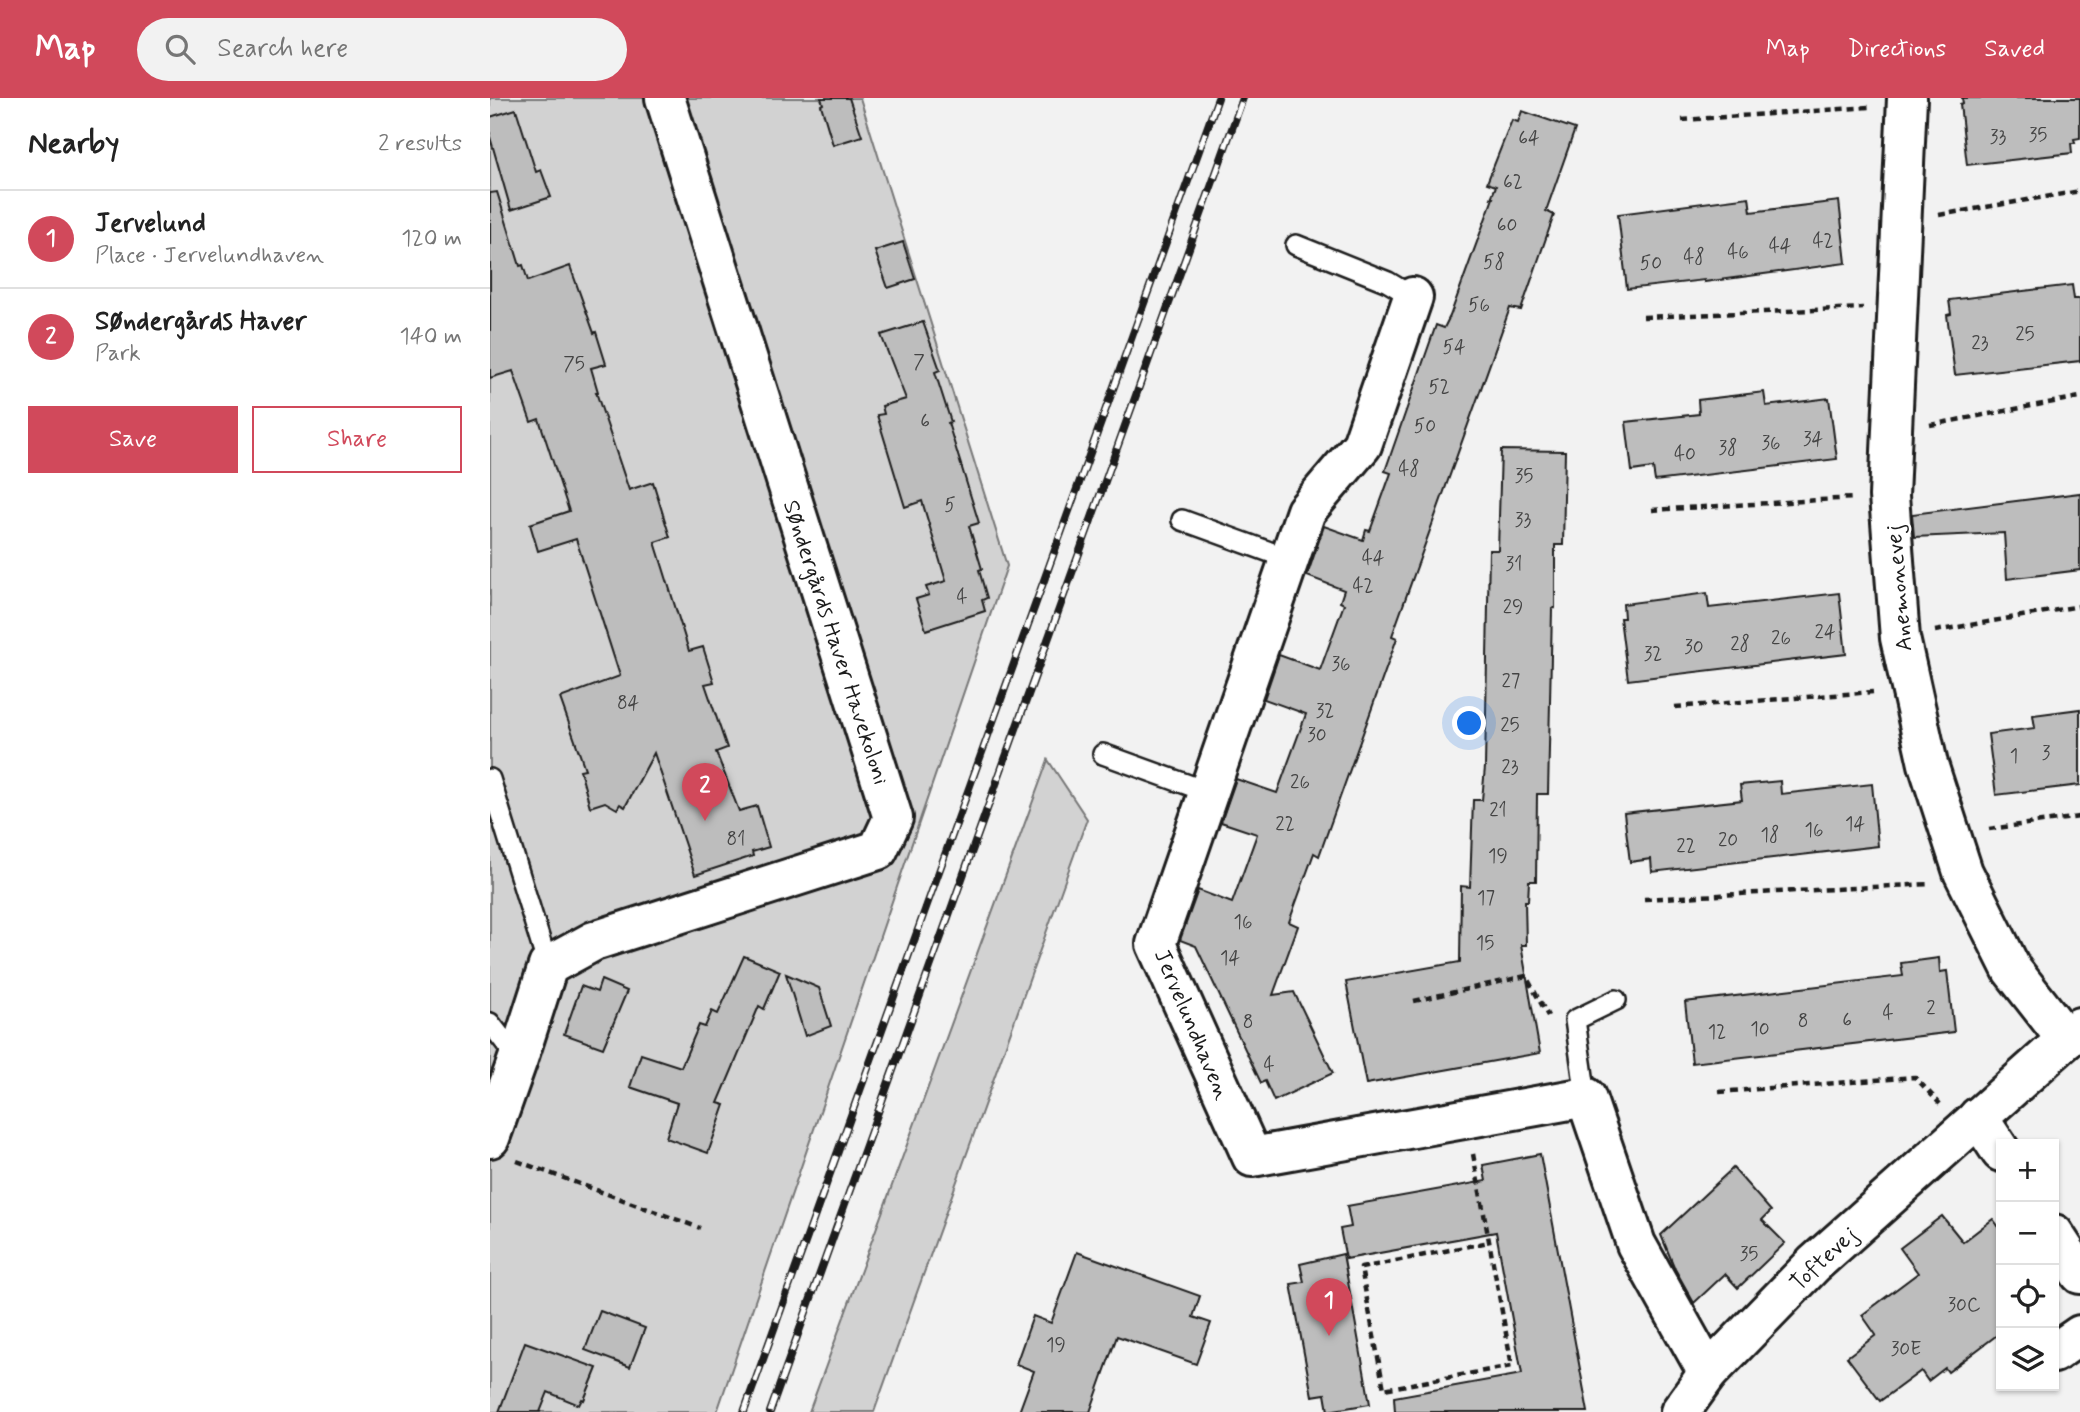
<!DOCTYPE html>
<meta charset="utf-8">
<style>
body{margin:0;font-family:Mynerve,sans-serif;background:#f2f2f2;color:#222}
.controls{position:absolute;right:21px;bottom:21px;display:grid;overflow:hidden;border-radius:0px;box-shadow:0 2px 5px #0004}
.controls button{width:63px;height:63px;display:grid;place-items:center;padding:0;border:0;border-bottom:2px solid #e0e0e0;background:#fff;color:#222;font:35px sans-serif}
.you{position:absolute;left:980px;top:626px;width:24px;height:24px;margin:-18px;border:5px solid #fff;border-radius:50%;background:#1a73e8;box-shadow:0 0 0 10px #1a73e833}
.badge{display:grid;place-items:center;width:46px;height:46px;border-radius:50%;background:#d1495b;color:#fff;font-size:23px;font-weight:700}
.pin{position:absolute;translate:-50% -58px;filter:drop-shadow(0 2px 4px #0008)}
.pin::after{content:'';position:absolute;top:37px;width:24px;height:21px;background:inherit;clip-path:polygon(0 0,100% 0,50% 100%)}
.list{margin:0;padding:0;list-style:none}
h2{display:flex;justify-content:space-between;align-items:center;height:91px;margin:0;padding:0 28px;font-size:30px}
h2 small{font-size:23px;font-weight:400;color:#767676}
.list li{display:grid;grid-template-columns:46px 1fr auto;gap:21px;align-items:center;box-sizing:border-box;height:98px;padding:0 28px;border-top:2px solid #e0e0e0}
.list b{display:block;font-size:26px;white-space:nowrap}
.list p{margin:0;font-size:23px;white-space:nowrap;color:#767676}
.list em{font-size:23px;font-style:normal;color:#767676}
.actions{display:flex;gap:14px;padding:21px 28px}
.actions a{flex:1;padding:16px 0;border:2px solid #d1495b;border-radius:0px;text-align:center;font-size:24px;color:#d1495b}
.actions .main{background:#d1495b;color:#fff}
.icon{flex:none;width:38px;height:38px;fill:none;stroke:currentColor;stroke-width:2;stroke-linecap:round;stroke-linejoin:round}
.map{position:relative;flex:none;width:1590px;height:1314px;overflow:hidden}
header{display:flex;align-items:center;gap:42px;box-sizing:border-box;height:98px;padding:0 35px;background:#d1495b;color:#fff}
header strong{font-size:33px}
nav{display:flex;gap:38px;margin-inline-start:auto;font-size:24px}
.search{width:490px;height:63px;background:#f2f2f2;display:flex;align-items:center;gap:18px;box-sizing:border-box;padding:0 24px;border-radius:38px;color:#767676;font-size:26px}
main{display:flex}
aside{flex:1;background:#fff}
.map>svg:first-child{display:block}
.green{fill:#d2d2d2;stroke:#777;stroke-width:2}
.building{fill:#bdbdbd;stroke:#1c1c1c;stroke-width:2}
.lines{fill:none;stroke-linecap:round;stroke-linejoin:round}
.lane-casing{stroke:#1c1c1c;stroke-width:24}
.street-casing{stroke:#1c1c1c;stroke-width:44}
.path{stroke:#1c1c1c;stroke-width:4.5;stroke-dasharray:7 5;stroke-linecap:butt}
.lane{stroke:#fff;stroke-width:19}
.street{stroke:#fff;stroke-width:38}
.rail-casing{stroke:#1c1c1c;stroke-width:8}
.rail{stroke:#fff;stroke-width:5;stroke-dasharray:16;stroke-linecap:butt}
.labels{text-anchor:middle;stroke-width:5;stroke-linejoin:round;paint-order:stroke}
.number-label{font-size:19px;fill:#444}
.street-label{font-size:23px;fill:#1c1c1c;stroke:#fff}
</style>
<header>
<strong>Map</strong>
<div class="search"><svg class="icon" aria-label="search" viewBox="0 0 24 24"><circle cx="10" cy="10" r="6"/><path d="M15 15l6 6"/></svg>Search here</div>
<nav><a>Map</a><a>Directions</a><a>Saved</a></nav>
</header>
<main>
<aside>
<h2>Nearby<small>2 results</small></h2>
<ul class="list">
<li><span class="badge">1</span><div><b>Jervelund</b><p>Place · Jervelundhaven</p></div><em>120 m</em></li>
<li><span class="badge">2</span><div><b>Søndergårds Haver</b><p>Park</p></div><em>140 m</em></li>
</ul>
<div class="actions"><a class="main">Save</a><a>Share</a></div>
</aside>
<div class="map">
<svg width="1590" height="1314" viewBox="0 0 1590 1314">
<rect width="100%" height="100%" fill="#f2f2f2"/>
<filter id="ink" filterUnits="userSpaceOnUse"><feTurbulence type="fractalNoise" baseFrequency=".0143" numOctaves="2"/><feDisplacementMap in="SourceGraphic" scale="14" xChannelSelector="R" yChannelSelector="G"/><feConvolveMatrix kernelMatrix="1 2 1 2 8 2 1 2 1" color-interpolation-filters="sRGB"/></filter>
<g filter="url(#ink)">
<g class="green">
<polygon points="0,0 370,0 517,468 227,1314 0,1314"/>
<polygon points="558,662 597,721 384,1314 319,1314"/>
</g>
<g class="building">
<polygon points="331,0 359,0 372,38 343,47 331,7 333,6"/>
<polygon points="1472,0 1590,0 1590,40 1584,41 1585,45 1581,45 1582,55 1477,67 1470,6 1473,5"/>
<polygon points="26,11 46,74 51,72 61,99 21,112 0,39 0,19"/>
<polygon points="1032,13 1085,31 1056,113 1064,117 1031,212 1020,210 902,538 907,540 829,758 824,755 799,824 808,828 783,897 804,894 843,975 784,1003 775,983 771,985 706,848 690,842 708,792 742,805 767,736 731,724 746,681 787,695 816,616 774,601 789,557 830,572 854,506 850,504 854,492 817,478 834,428 873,442 876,432 880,433 901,375 895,373 946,227 954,230 960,218 1003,100 1001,100 1006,88 997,85 1022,22 1028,24"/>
<polygon points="7,94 30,168 33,167 38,183 80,168 104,235 106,234 116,266 101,270 108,294 106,294 139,392 163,384 180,439 165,444 199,553 213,549 224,584 215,586 237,650 226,654 249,713 267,708 279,749 262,754 263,758 205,777 164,655 135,709 130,706 127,711 115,704 100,709 90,672 95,671 70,600 130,578 86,441 48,453 40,426 79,413 49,321 41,324 23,273 0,280 0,95"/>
<polygon points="1259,99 1261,114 1349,103 1356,165 1214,184 1214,182 1137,191 1128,116"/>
<polygon points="413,144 425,181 398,190 385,153"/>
<polygon points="1582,187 1584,201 1590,201 1590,263 1465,277 1457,217 1461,216 1459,202"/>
<polygon points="433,224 450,272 445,274 461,324 458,325 489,425 479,428 492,471 489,472 497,500 492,502 495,513 436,532 426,501 439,497 436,489 456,483 432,403 415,409 387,317 394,316 392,308 416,301 391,237"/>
<polygon points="1274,294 1276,308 1339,300 1347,361 1165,383 1163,370 1142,373 1136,324 1209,316 1208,302"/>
<polygon points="1011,352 1075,353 1073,447 1065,447 1065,510 1062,511 1058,696 1047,696 1046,783 1039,783 1038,803 1035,803 1036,847 1031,847 1050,955 876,986 856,884 970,864 971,788 980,789 983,702 992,702 995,669 999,452 1008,452"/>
<polygon points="1590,395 1590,472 1517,481 1514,435 1424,439 1422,416"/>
<polygon points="1217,495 1219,510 1349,495 1356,556 1138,582 1130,520 1134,520 1133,506"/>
<polygon points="1590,611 1590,687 1506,697 1498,636 1545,630 1543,617"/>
<polygon points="1290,683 1291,696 1382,686 1388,748 1162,774 1161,761 1140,764 1134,715 1252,702 1250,687"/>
<polygon points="254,858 290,873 274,911 269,908 228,1005 235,1007 218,1055 176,1040 187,1005 140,989 151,956 191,969 209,927 215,929 222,913 228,916"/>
<polygon points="1449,860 1450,874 1457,873 1464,934 1202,965 1195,904 1413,878 1411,865"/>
<polygon points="296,876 329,890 341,928 315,938"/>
<polygon points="111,882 137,893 113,950 74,936 91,888 107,894"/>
<polygon points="1050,1056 1098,1314 905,1314 904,1299 1032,1276 1006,1134 856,1161 850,1131 861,1129 857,1108 996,1083 993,1067"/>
<polygon points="1243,1070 1281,1113 1272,1122 1295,1145 1248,1190 1235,1176 1204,1205 1185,1171 1171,1137"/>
<polygon points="1452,1118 1473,1144 1503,1121 1511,1132 1511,1234 1458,1274 1455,1270 1438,1283 1431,1273 1390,1303 1357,1259 1386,1237 1372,1217 1428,1175 1410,1150"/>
<polygon points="587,1154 710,1198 703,1219 721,1225 706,1266 627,1238 600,1314 529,1314 544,1273 526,1266 543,1218 561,1225"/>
<polygon points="853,1156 880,1306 838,1313 835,1296 822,1298 801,1186 814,1184 810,1166"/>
<polygon points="110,1213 155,1230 140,1269 95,1252"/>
<polygon points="35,1244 107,1270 94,1302 92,1301 89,1307 58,1294 50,1314 9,1314"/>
</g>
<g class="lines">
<g class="lane-casing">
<g id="lane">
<polyline points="806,147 898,184 923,199"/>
<polyline points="692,422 799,461"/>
<polyline points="613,656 718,694"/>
<polyline points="0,681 58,868"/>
<polyline points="0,925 28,961"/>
<polyline points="1096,999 1085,922 1126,902"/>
</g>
</g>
<g class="street-casing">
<g id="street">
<polyline points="1417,0 1399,398 1410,540 1438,666 1473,774 1522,872 1576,941"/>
<polyline points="923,199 872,347 816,413 666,846 762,1059 1096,999 1146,1146 1218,1275"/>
<polyline points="1488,1019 1511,1054"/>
<polyline points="0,1040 28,961 58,868 104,843 388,752 403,720 175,0"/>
<polyline points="1564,1136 1590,1176"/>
<polyline points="1564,1255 1590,1237"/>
<polyline points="1190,1314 1218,1275 1324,1166 1590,929"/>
</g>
</g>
<g class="path">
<polyline points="1192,22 1380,9"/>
<polyline points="1449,117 1590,93"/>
<polyline points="1153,219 1373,210"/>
<polyline points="1440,327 1590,299"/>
<polyline points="1162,412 1364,400"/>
<polyline points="1445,533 1590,508"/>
<polyline points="1185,609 1383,594"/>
<polyline points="1499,731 1590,719"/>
<polyline points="1154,801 1440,786"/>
<polyline points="924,903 1036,878 1058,918"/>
<polyline points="1229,994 1425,979 1450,1006"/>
<polyline points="983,1056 1022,1268 894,1291 871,1170 999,1144"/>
<polyline points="27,1063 210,1130"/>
</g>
<use href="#lane" class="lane"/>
<use href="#street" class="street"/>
<g class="rail-casing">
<g id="rail">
<polyline points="254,1314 728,0"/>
<polyline points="280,1314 753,0"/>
</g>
</g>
<use href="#rail" class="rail"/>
</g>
</g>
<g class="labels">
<g class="number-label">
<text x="1548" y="43">35</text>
<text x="1508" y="45">33</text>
<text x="1039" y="46">64</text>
<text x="1023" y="90">62</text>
<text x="1017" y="133">60</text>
<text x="1333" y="149">42</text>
<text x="1290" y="154">44</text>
<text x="1248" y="160">46</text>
<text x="1204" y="165">48</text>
<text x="1004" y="170">58</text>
<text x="1161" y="171">50</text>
<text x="989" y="213">56</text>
<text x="1535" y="242">25</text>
<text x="1490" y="251">23</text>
<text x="964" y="255">54</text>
<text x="429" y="270">7</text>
<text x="84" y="272">75</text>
<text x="949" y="295">52</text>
<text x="435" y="329">6</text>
<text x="935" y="334">50</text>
<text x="1323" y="347">34</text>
<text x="1281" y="351">36</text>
<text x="1238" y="356">38</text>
<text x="1195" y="362">40</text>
<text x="919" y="377">48</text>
<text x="1034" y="384">35</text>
<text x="460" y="413">5</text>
<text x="1033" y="428">33</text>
<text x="883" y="466">44</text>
<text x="1024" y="472">31</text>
<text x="873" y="494">42</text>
<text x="472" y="505">4</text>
<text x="1023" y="515">29</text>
<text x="1335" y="540">24</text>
<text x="1291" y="546">26</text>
<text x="1250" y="552">28</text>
<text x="1204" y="555">30</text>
<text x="1163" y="562">32</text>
<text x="851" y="572">36</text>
<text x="1021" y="589">27</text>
<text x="138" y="611">84</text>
<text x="835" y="619">32</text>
<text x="1020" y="633">25</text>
<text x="827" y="643">30</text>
<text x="1556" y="661">3</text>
<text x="1524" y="664">1</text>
<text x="1020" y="675">23</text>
<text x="810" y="690">26</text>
<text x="1008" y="718">21</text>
<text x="795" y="732">22</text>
<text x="1365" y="732">14</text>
<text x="1324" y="738">16</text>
<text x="1280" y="743">18</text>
<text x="246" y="747">81</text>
<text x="1238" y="748">20</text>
<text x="1196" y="754">22</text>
<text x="1008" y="764">19</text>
<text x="996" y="806">17</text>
<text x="753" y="830">16</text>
<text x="995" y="851">15</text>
<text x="740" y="866">14</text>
<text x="1441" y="916">2</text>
<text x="1398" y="921">4</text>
<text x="1357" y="928">6</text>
<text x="1313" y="929">8</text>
<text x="758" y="930">8</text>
<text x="1270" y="937">10</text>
<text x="1227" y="940">12</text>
<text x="779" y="973">4</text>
<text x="1259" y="1162">35</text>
<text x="1474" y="1213">30C</text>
<text x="566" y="1253">19</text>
<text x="1416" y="1257">30E</text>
</g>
<g class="street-label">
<text transform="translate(1408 490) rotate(-95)" y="8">Anemonevej</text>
<text transform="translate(347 544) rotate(72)" y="8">Søndergårds Haver Havekoloni</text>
<text transform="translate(703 926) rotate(67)" y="8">Jervelundhaven</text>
<text transform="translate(1333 1160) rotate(-43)" y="8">Toftevej</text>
</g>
</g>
</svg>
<div class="controls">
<button>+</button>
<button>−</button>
<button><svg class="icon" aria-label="locate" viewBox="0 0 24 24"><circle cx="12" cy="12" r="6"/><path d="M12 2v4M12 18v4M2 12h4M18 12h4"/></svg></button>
<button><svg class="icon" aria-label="layers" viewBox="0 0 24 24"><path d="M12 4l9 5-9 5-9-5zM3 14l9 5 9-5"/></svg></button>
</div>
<div class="you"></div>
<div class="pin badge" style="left:839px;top:1238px">1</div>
<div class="pin badge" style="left:215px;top:723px">2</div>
</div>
</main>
